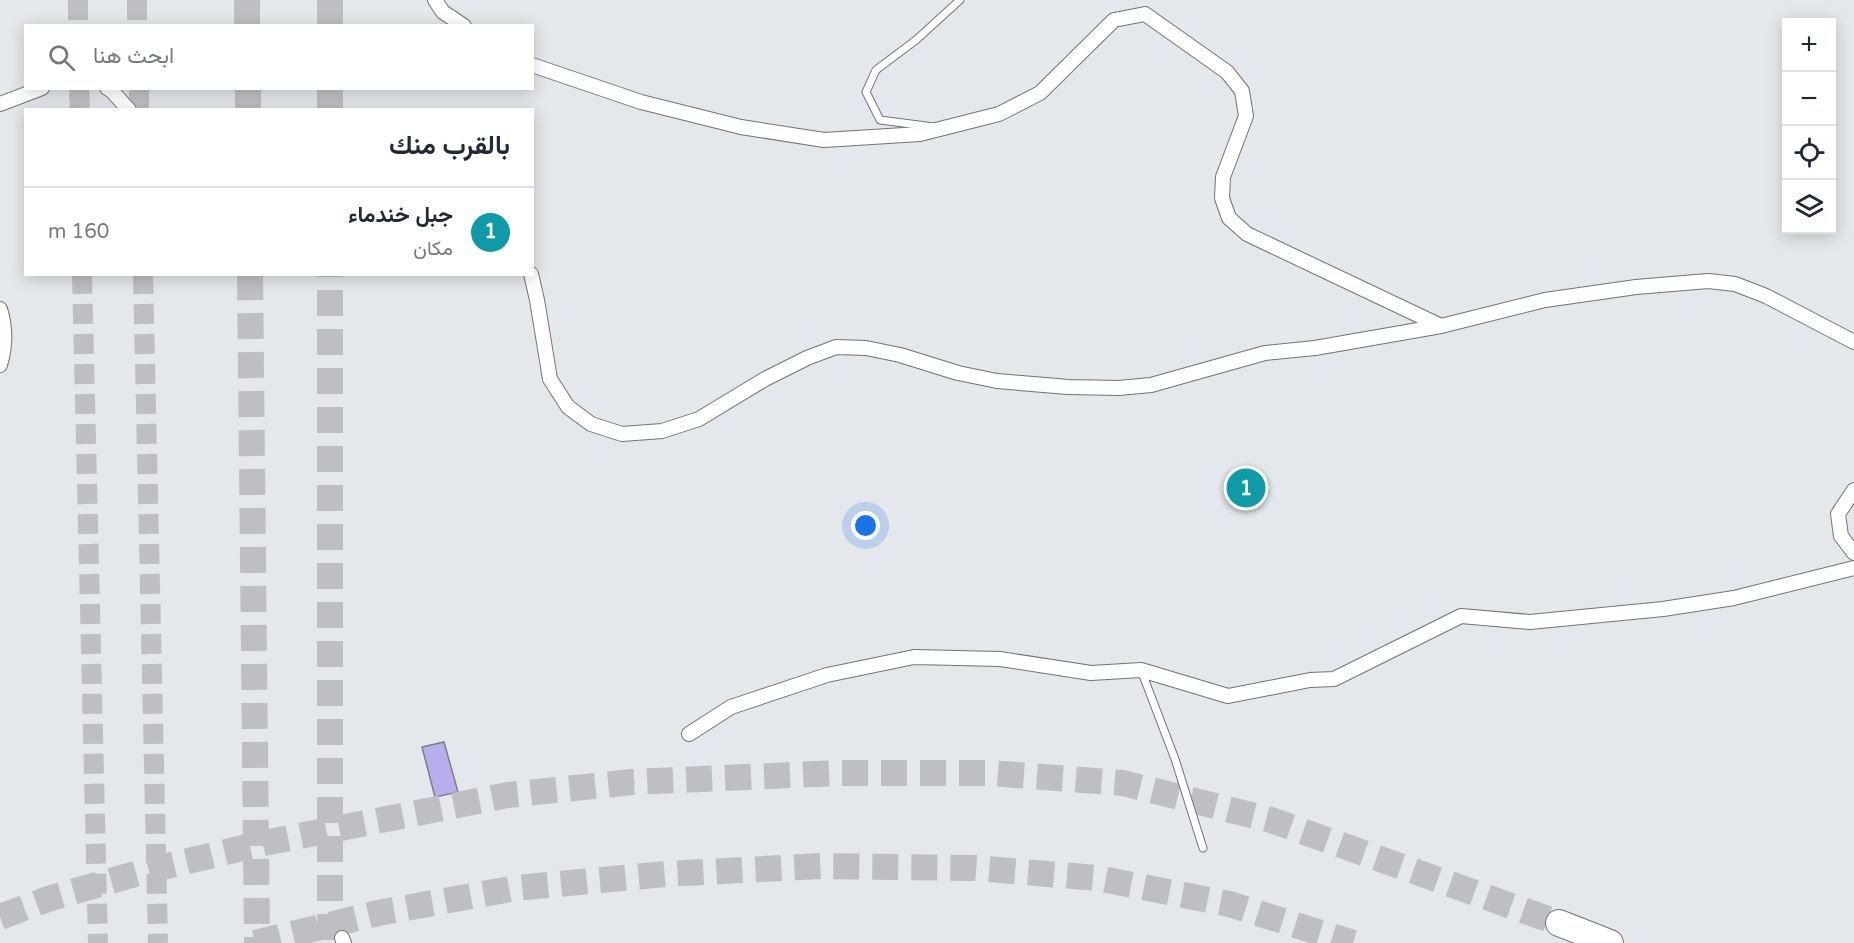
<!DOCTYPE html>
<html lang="ar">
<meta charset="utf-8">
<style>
body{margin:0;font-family:"Varela Round",Vazirmatn,sans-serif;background:#f2f2f3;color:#1f2937;direction:rtl}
.controls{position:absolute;right:18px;top:18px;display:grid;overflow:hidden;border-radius:0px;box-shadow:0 3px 15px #0003}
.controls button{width:54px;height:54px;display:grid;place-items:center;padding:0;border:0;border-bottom:2px solid #e0e1e3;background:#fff;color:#1f2937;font:30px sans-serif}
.you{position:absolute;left:866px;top:526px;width:21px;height:21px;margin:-15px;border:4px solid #fff;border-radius:50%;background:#1a73e8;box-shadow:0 0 0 9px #1a73e833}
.badge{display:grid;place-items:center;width:39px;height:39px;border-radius:50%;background:#3f8193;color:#fff;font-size:20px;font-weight:700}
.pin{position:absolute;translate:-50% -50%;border:3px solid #fff;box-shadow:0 2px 6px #0006}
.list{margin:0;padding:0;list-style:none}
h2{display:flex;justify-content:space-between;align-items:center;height:78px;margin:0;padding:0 24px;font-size:26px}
h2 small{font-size:20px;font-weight:400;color:#747a83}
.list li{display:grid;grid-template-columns:39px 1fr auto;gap:18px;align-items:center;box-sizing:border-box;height:90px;padding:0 24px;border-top:2px solid #e0e1e3}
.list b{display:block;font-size:22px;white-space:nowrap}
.list p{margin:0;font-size:20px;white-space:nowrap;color:#747a83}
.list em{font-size:20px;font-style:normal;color:#747a83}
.icon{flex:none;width:33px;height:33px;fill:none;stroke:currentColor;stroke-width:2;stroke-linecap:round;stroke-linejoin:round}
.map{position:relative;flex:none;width:1854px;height:943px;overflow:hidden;direction:ltr}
.search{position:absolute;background:#fff;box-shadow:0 3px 15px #0003;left:24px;top:24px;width:510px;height:66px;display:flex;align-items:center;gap:15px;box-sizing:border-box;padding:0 21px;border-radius:0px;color:#747a83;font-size:22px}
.panel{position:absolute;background:#fff;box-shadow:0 3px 15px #0003;left:24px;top:108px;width:510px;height:168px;border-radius:0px;direction:rtl}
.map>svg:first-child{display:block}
.building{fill:#b9aeed;stroke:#7f7e82;stroke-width:1.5}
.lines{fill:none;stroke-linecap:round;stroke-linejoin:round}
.secondary-tunnel{stroke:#bdbfc3;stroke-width:20;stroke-dasharray:20 10;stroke-linecap:butt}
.highway-tunnel{stroke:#bdbfc3;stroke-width:26;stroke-dasharray:26 13;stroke-linecap:butt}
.lane-casing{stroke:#717377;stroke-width:9}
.street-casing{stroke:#717377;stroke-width:16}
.highway-casing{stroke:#717377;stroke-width:28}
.lane{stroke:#fff;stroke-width:7}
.street{stroke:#fff;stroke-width:14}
.highway{stroke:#fff;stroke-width:26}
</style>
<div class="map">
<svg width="1854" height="943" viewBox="0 0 1854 943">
<rect width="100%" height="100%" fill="#e4e7eb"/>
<polygon class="building" points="444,742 458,792 435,797 422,747"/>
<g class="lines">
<g class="secondary-tunnel">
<polyline points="78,0 78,26"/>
<polyline points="137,0 137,26"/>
<polyline points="79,88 80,110"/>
<polyline points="139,88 139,110"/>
<polyline points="82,274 98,943"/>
<polyline points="143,274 158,943"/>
</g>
<g class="highway-tunnel">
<polyline points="247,0 247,26"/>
<polyline points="330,26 330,0"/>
<polyline points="248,88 248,110"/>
<polyline points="330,110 330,88"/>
<polyline points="250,274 257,943"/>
<polyline points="0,917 48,899 142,872 264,843 508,795 632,782 839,773 990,773 1123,783 1271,820 1559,923"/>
<polyline points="330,940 330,274"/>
<polyline points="255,943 378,913 516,888 665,874 821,866 975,868 1097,878 1229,904 1353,943"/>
</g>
<g class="lane-casing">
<g id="lane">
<polyline points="934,127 880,120 866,92 876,70 916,40 960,0"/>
<polyline points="1141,670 1175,759 1203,848"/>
</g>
</g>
<g class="street-casing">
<g id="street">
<polyline points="435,0 443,12 464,26"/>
<polyline points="532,65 641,102 741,127 824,140 920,134 999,114 1040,93 1114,20 1145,14 1227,72 1242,91 1246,116 1223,177 1222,198 1229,218 1247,234 1441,326"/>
<polyline points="107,88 112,91 129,110"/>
<polyline points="0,104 42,88"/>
<polyline points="531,274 537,300 550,379 568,407 591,424 622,434 662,431 699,419 765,379 807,358 836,347 866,348 900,355 958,373 997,381 1068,387 1119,388 1151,385 1265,353 1315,348 1441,326 1545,300 1636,287 1708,281 1735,284 1766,296 1854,342"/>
<path d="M0 309C6 328 6 345 0 365"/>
<polyline points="1854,490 1838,514 1841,536 1854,553"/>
<polyline points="689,734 731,707 827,675 914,657 1000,659 1091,673 1141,670 1228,696 1310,680 1334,679 1461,616 1530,622 1663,609 1734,598 1854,568"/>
<polyline points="342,938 344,943"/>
</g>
</g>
<g class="highway-casing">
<polyline id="highway" points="1559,923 1610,943"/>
</g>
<use href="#lane" class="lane"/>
<use href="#street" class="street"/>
<use href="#highway" class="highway"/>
</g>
</svg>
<div class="controls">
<button>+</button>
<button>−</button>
<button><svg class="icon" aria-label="locate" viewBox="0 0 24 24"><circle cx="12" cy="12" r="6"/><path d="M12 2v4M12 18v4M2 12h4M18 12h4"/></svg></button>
<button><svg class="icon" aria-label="layers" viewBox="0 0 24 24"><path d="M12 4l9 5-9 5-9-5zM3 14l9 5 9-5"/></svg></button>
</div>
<div class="you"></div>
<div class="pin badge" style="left:1246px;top:488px;background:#0f9aa8">1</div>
<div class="search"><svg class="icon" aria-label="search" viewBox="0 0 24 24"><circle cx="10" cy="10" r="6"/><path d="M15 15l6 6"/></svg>ابحث هنا</div>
<section class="panel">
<h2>بالقرب منك<small></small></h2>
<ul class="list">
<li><span class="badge" style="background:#0f9aa8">1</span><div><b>جبل خندماء</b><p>مكان</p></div><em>160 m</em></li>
</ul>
</section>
</div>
